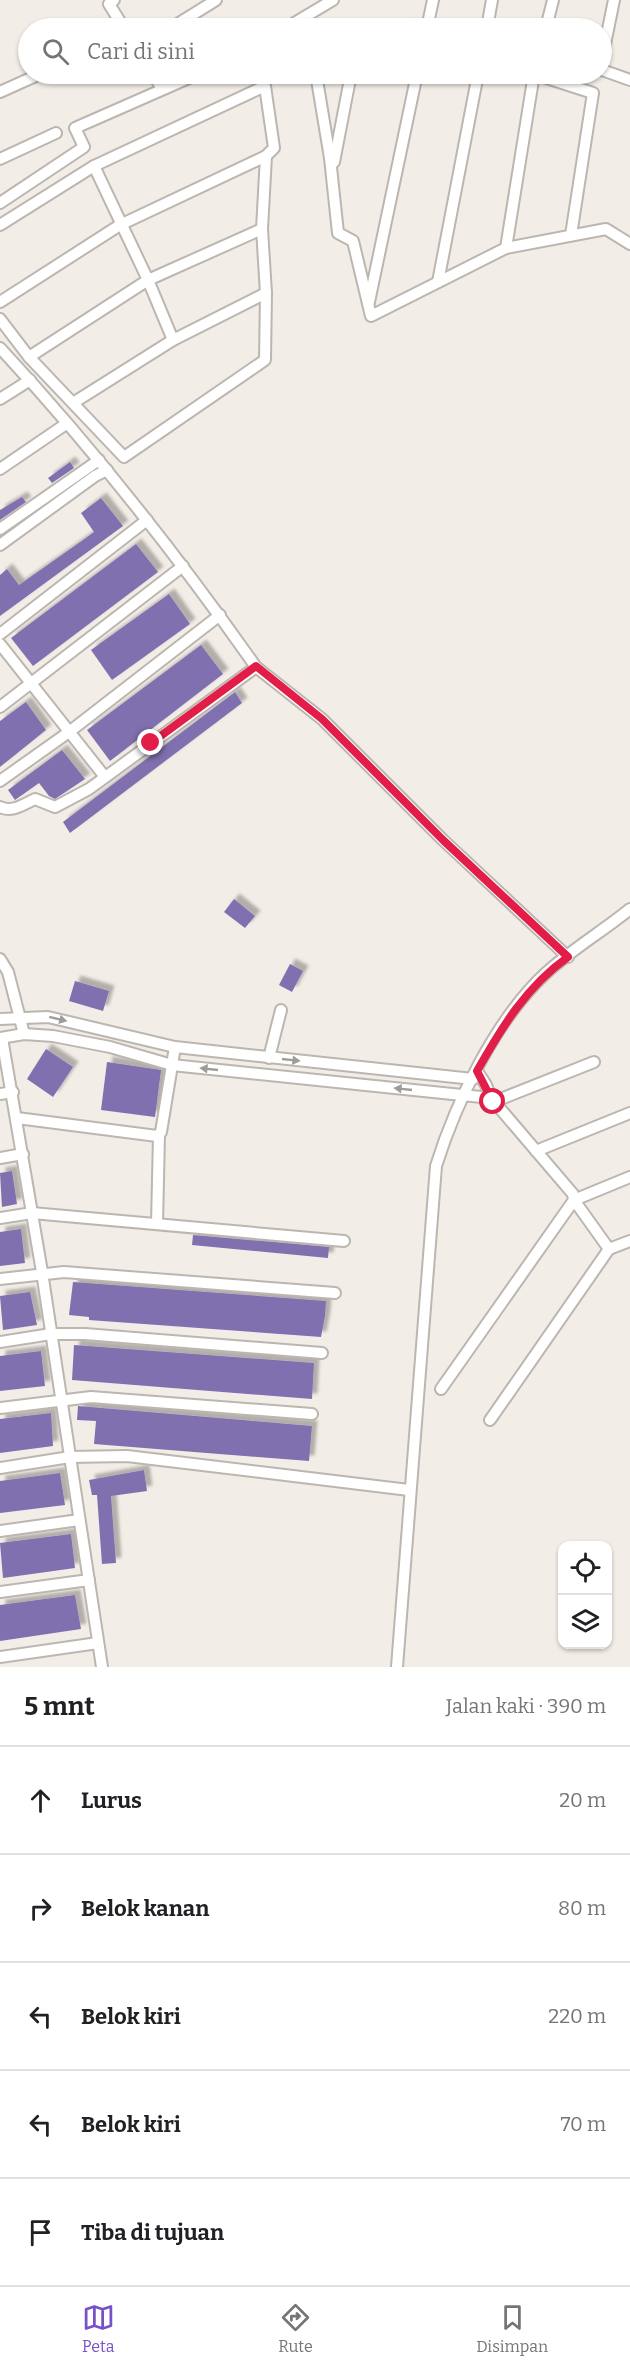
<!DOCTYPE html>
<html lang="id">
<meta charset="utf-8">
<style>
body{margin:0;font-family:Bitter,serif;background:#f2f2f2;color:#202124}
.controls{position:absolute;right:18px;bottom:18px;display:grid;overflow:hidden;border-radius:12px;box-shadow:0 2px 4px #0004}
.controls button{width:54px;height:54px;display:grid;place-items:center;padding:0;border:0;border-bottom:2px solid #e0e0e0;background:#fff;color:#202124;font:30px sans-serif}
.stop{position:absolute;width:18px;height:18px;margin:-14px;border:4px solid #e11d48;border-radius:50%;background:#fff}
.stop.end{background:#e11d48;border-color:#fff;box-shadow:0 2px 6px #0008}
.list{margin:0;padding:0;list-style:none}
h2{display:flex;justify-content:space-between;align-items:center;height:78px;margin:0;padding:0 24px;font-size:26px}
h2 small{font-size:20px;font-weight:400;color:#757577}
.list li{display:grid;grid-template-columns:39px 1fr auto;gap:18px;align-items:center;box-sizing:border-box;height:108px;padding:0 24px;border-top:2px solid #e0e0e0}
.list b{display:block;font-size:22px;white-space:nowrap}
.list em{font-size:20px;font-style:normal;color:#757577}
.icon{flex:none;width:33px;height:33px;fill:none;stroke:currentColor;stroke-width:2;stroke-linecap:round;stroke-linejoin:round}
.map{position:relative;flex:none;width:630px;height:1667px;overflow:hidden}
.search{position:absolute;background:#fff;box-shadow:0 2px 4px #0004;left:18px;right:18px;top:18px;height:66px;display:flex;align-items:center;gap:15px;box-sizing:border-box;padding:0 21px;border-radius:33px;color:#757577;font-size:22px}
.sheet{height:618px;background:#fff}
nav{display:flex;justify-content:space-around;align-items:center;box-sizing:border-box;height:84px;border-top:2px solid #e0e0e0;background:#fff;font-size:16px;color:#757577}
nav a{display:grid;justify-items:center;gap:3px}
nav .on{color:#7851ca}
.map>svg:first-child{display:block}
.building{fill:#8070af;filter:url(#shadow)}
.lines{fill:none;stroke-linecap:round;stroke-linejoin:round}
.minor-casing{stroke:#bcb6b0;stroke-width:14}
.minor{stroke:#fff;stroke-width:10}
.oneway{fill:#9d9c9b}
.route{stroke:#e11d48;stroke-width:8}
</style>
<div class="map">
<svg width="630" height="1667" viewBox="0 0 630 1667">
<defs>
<filter id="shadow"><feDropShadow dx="5.5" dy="-5.5" stdDeviation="1.5" flood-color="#0004"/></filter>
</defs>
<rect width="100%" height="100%" fill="#f3ede7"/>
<g class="building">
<polygon points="70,462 74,468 52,483 48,478"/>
<polygon points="22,497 26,502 0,520 0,510"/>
<polygon points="101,498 123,526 0,616 0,575 7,569 19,585 83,540 94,532 81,513"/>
<polygon points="136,544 158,572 33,666 11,638"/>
<polygon points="169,594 190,624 112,680 91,650"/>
<polygon points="201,645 223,674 110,761 87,730"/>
<polygon points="235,692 242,703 70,833 63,822"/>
<polygon points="26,702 46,730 0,767 0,721"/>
<polygon points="62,750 85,779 55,799 49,796 39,783 15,800 8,790"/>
<polygon points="234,899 255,916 245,928 224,912"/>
<polygon points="290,964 303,971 292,992 279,985"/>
<polygon points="75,981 109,991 103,1011 69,1001"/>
<polygon points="46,1049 73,1067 53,1097 27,1079"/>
<polygon points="107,1062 161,1070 155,1117 101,1110"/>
<polygon points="12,1171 17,1204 2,1207 0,1173"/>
<polygon points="21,1229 25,1263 0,1266 0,1232"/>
<polygon points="193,1235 329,1247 328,1258 192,1245"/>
<polygon points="73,1282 326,1301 325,1316 321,1337 89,1320 89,1317 69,1315"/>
<polygon points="30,1292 37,1325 3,1330 0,1296"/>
<polygon points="74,1345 314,1363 312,1399 72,1380"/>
<polygon points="41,1351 45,1386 0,1391 0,1356"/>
<polygon points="78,1406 312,1426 309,1461 94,1444 96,1421 77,1420"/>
<polygon points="51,1413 53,1446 0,1453 0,1419"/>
<polygon points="144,1470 147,1491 111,1496 116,1563 102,1564 97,1495 92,1495 89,1480"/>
<polygon points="60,1473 65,1505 0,1513 0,1481"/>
<polygon points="71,1534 75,1568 3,1578 0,1543"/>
<polygon points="75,1595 81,1629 0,1641 0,1605"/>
</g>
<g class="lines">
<g class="minor-casing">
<g id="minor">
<polyline points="114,0 109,4 124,28"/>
<polyline points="184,20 216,0"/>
<polyline points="171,28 184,20 189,28"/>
<polyline points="286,28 333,0"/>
<polyline points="406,28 411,25 414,28"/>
<polyline points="427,28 433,0"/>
<polyline points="487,28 492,0"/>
<polyline points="546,28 553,0"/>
<polyline points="602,59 614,0"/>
<polyline points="602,70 630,80"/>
<polyline points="153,74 162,89"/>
<polyline points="316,74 330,158 338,233 353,241 371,316 506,248 606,229 630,244"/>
<polyline points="534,74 593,93 571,235"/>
<polyline points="317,80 329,74"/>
<polyline points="0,92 40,74"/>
<polyline points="0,159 56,133"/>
<polyline points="334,162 351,74"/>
<polyline points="94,166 148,280 173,340"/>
<polyline points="0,203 84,147 75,128 198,74"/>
<polyline points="0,225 94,166 265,86 274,148 266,156 262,229 266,293 265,360 124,457 29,357 0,319"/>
<polyline points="506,248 534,74"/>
<polyline points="438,282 478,74"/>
<polyline points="0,302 120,225 266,156"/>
<polyline points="369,302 417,74"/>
<path d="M0 348C93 448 177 555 256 667"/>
<polyline points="29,357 148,280 262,229"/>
<polyline points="0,399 30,380"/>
<polyline points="73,403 173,340 266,293"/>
<polyline points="0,469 66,424"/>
<polyline points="0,529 99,460"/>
<polyline points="0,545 95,476 107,470"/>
<polyline points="0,634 147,520"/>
<polyline points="0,644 105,777"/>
<polyline points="0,707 183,566"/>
<polyline points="0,781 69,732 220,615"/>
<path d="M0 807C12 813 24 804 35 799L55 807 89 789 256 667 322 719 443 840 568 957"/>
<polyline points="0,959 8,972 24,1034"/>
<polyline points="0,1019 48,1017 175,1047 473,1079"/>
<polyline points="0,1038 24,1034 53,1036 110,1047 172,1065 491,1098 573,1194 574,1200 441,1389"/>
<polyline points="2,1038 42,1272 102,1667"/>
<polyline points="269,1058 281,1010"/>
<polyline points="477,1071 486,1085 491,1098"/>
<polyline points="0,1094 13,1092"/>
<polyline points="493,1102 594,1062"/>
<polyline points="17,1118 157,1136 161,1132 175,1047"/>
<polyline points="536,1151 630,1113"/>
<polyline points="0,1158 23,1154"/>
<polyline points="630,1177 574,1200 609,1249 630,1241"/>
<polyline points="0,1218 32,1213 344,1241"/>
<polyline points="157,1224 159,1135"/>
<polyline points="0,1279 64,1272 335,1293"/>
<polyline points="0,1342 51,1334 85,1334 322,1353"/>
<polyline points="0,1408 91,1397 312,1414"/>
<polyline points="490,1420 609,1249"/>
<polyline points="0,1468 70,1457 127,1456 409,1490"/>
<polyline points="0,1531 79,1520"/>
<polyline points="0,1592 89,1580"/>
<polyline points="0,1657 98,1643"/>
<path d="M397 1667 436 1166C456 1102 496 1019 546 973 571 950 603 931 630 909"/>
</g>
</g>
<use href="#minor" class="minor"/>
</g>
<defs><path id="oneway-solid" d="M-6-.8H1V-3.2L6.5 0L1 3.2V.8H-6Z" transform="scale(1.5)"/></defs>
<g class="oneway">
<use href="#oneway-solid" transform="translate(58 1019) rotate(14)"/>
<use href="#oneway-solid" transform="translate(291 1060) rotate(6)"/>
<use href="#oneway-solid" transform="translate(209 1069) rotate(-174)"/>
<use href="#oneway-solid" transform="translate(403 1089) rotate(-174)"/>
</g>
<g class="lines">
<path class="route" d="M151 743 256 666 322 719 443 840 568 957C526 987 502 1027 477 1071L493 1102"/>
</g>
</svg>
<div class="controls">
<button><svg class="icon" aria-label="locate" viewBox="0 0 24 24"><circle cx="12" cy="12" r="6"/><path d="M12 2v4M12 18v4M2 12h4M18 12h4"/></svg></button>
<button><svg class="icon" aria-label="layers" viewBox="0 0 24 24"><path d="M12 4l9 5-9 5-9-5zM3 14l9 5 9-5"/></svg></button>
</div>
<div class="stop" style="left:493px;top:1102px"></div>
<div class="stop end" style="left:151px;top:743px"></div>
<div class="search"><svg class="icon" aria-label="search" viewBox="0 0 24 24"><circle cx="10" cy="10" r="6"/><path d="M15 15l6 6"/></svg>Cari di sini</div>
</div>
<section class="sheet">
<h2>5 mnt<small>Jalan kaki · 390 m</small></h2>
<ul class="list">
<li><svg class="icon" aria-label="ahead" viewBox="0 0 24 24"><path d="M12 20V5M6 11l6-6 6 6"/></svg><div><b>Lurus</b></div><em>20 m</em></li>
<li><svg class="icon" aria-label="right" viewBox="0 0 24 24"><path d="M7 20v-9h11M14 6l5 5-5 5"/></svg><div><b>Belok kanan</b></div><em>80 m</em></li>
<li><svg class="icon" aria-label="left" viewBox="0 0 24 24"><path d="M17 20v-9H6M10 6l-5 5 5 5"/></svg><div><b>Belok kiri</b></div><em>220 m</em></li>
<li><svg class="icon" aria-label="left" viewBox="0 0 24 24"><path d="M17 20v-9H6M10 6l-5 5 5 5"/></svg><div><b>Belok kiri</b></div><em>70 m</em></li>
<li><svg class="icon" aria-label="arrive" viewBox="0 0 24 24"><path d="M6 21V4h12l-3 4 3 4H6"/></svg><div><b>Tiba di tujuan</b></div></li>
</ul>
</section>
<nav>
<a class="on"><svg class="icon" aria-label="map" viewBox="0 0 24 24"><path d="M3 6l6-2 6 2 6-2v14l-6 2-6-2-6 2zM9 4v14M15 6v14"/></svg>Peta</a>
<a><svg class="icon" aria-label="directions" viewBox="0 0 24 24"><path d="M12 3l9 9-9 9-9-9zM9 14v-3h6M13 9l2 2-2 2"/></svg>Rute</a>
<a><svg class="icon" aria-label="saved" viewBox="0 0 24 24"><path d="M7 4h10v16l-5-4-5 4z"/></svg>Disimpan</a>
</nav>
